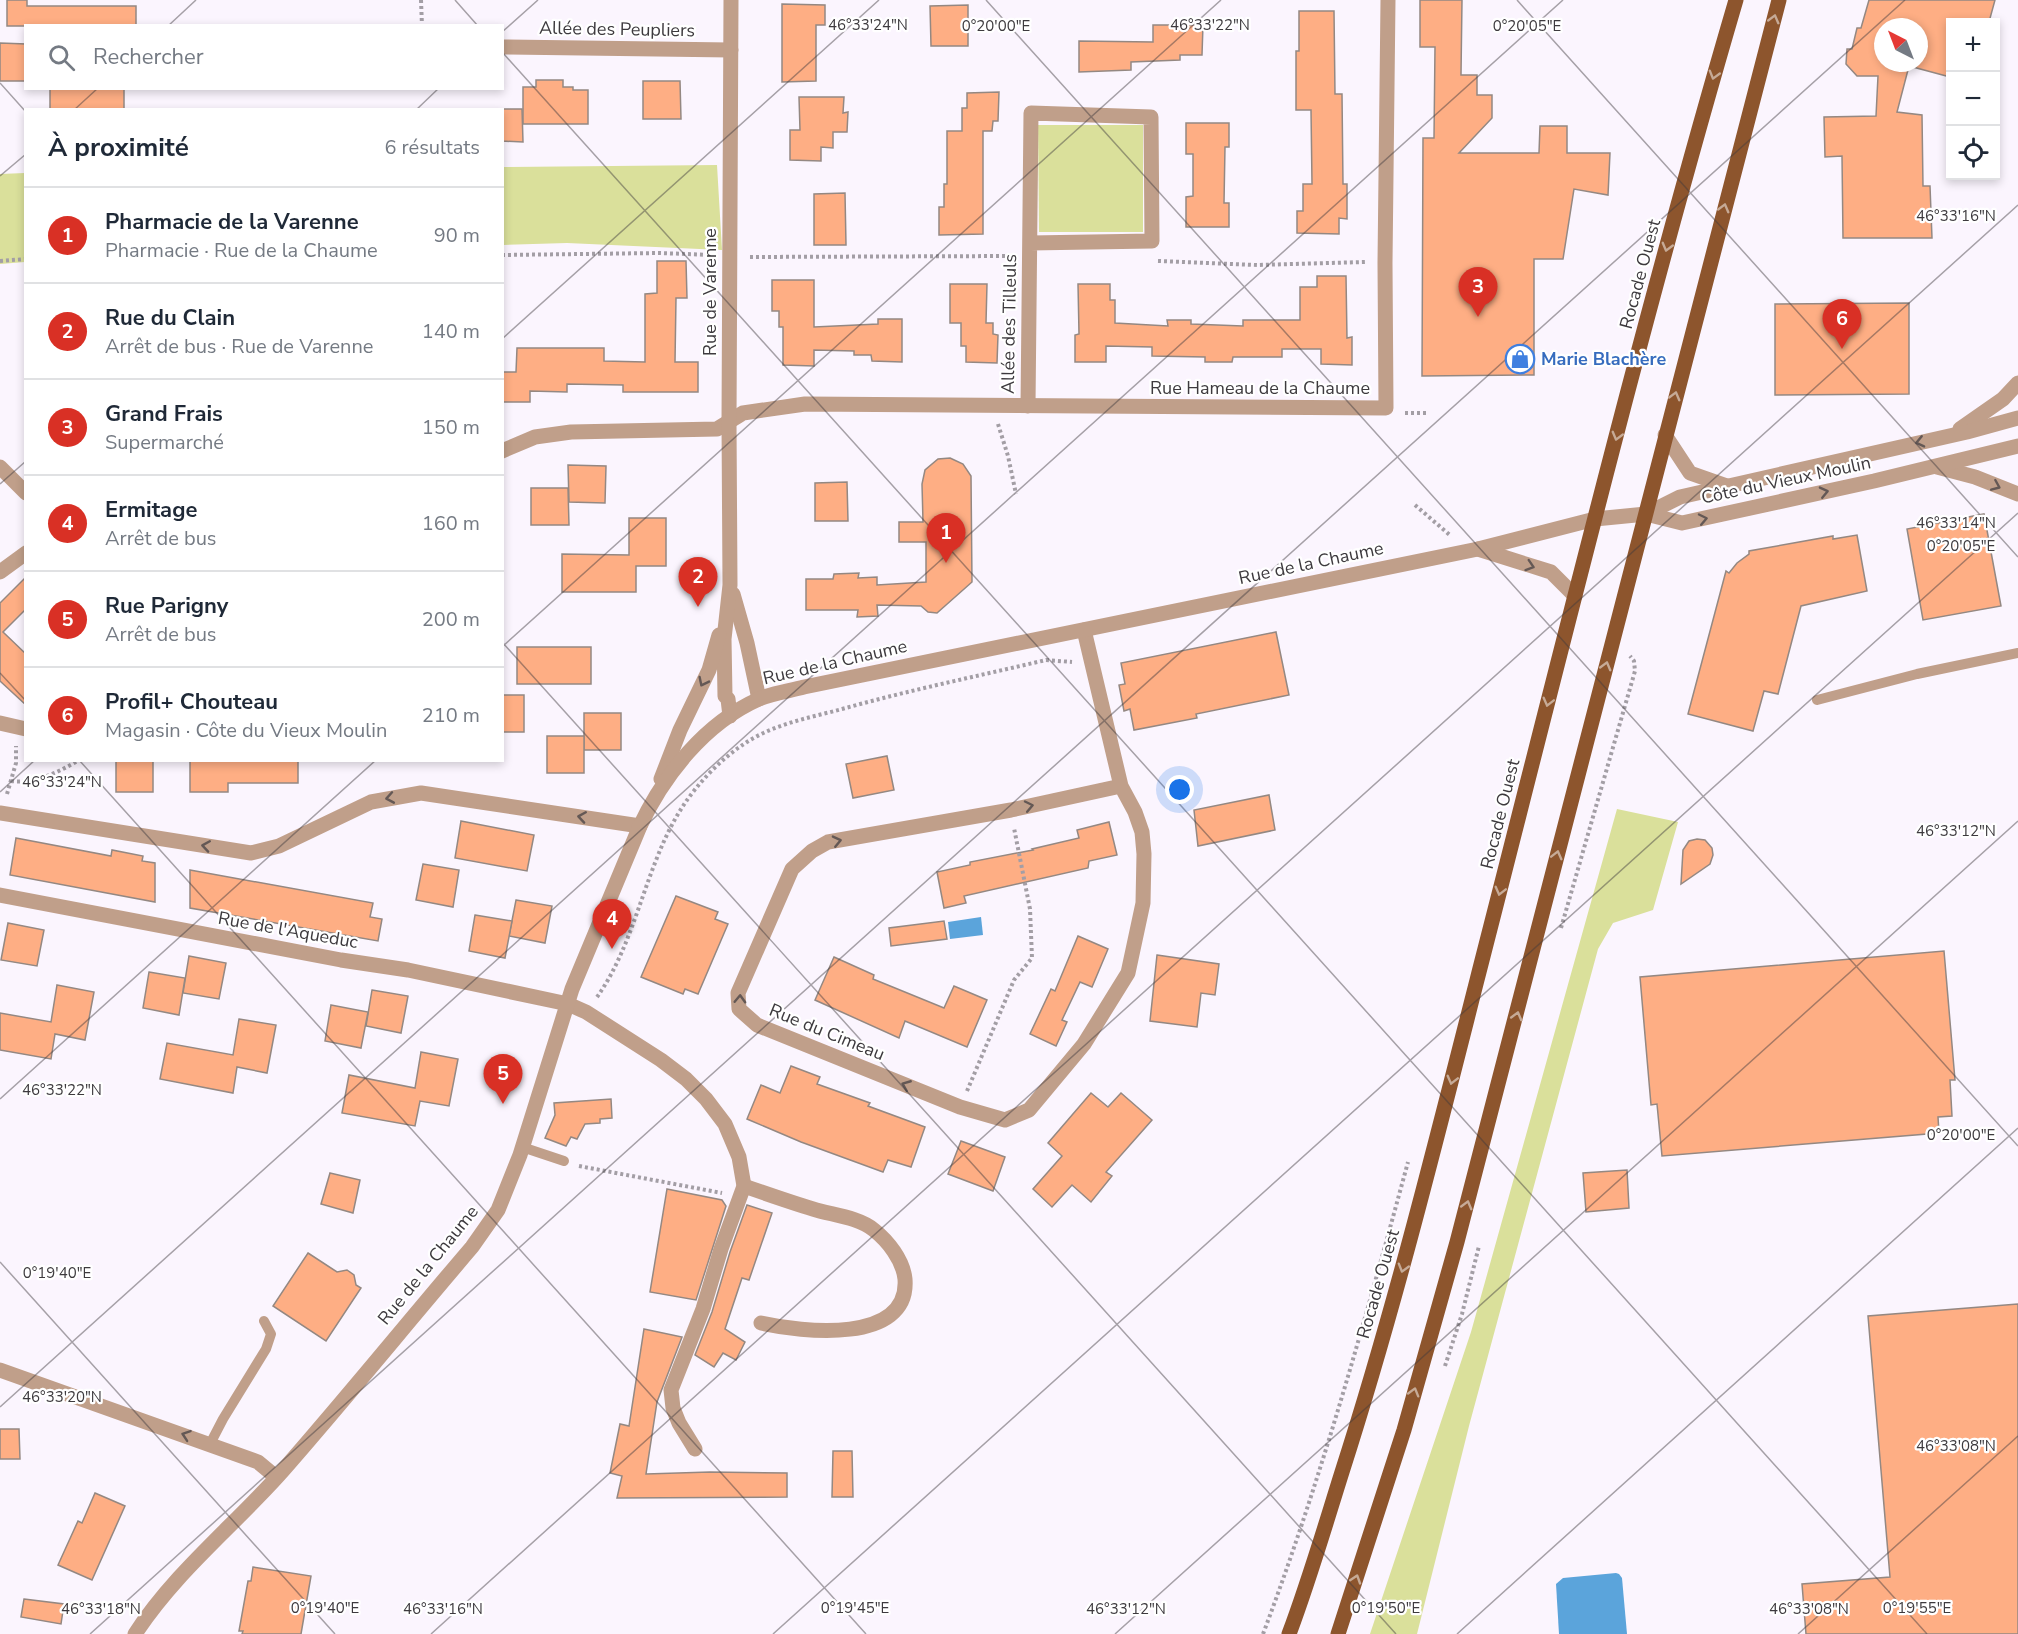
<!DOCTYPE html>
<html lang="fr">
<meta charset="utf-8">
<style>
body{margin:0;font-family:"Nunito Sans",sans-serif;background:#f6f6f7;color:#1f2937}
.controls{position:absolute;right:18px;top:18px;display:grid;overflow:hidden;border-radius:0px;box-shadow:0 3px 9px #0003}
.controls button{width:54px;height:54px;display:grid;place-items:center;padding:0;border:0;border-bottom:2px solid #e0e1e3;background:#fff;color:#1f2937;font:30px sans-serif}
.compass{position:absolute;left:1874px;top:18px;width:54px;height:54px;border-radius:50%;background:#fff;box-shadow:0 3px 9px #0003;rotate:318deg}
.you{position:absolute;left:1180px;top:790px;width:21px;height:21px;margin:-15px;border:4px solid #fff;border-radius:50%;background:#1a73e8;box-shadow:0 0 0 9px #1a73e833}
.badge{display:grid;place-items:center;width:39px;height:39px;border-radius:50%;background:#d93025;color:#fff;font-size:20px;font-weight:700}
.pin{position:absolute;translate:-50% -50px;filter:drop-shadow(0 2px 3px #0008)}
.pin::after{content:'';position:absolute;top:32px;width:21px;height:18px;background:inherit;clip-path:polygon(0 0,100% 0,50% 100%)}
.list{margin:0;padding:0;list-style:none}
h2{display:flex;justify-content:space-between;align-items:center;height:78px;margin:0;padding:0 24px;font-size:26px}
h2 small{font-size:20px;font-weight:400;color:#747a83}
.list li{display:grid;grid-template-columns:39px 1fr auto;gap:18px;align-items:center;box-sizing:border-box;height:96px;padding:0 24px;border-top:2px solid #e0e1e3}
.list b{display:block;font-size:22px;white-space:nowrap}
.list p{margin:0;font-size:20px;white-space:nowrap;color:#747a83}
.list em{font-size:20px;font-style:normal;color:#747a83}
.icon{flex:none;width:33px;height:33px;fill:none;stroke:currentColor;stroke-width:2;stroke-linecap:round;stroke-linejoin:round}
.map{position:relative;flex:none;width:2018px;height:1634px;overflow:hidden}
.search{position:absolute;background:#fff;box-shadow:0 3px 9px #0003;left:24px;top:24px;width:480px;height:66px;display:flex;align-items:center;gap:15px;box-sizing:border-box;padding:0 21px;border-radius:0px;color:#747a83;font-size:22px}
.panel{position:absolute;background:#fff;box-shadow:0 3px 9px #0003;left:24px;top:108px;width:480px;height:654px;border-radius:0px}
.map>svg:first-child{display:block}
.green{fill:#dae09b}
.water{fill:#5ba4db}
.building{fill:#feae84;stroke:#948882;stroke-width:1.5;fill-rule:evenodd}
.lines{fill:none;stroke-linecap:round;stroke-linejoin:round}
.path{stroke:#a39ea5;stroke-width:4;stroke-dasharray:3 3;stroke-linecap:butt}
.service{stroke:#c09f8a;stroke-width:10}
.minor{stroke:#c09f8a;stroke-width:15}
.primary{stroke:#8d552d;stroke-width:15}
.oneway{stroke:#c6aa96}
.oneway2{stroke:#645855}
.ticks{fill:none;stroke:#3d3a3e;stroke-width:1.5;stroke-opacity:0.45}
.labels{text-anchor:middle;stroke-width:4.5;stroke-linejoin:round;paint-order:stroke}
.street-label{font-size:18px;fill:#3d3a3e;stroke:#fff}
.shop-label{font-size:18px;font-weight:bold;fill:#366cbe;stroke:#fff;text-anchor:start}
.ticks-label{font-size:15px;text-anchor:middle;fill:#3d3a3e;stroke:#fff;stroke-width:4.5;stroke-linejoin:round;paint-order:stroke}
</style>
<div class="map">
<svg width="2018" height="1634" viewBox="0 0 2018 1634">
<rect width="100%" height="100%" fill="#fbf5fe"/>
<g class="green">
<polygon points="1038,125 1143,125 1143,232 1039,232"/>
<polygon points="717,165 722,250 567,243 503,245 503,167"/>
<polygon points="25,173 25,262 0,264 0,174"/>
<polygon points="1617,809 1678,822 1653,910 1613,923 1598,949 1469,1426 1417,1634 1370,1634 1471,1332"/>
</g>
<g class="water">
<polygon points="981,917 983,935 950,939 948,922"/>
<polygon points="1616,1573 1619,1574 1622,1578 1627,1634 1559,1634 1556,1584 1563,1578"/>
</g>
<g class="building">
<polygon points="7,0 27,0 27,6 136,6 136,26 7,26"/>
<polygon points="1420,0 1462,0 1461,75 1477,75 1477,95 1492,95 1492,118 1459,153 1539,153 1540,126 1567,126 1567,153 1610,153 1608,195 1574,189 1563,259 1534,259 1534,375 1422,376 1423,138 1434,138 1435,47 1420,47"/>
<path d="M1869 0H1995L1989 22H1950V77L1909 66 1897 112 1922 115 1923 186H1930L1932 238H1843L1842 156 1825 157 1824 117 1876 116 1878 76H1857L1846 64 1847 49H1852L1857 28H1861ZM1883 27H1919V63H1883Z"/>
<polygon points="782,4 825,5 825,25 816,25 816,81 782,82"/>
<polygon points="968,5 968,46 931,46 930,6"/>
<polygon points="1299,11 1334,11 1335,94 1342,94 1343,184 1347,184 1347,219 1339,218 1339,234 1297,233 1297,211 1303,211 1303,184 1312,184 1311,110 1296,110 1296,51 1299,51"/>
<polygon points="1153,25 1203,25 1202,55 1180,55 1180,60 1131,62 1131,70 1079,72 1079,41 1153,42"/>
<polygon points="0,43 26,44 26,81 0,81"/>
<polygon points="536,80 563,80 563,87 573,87 573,90 588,90 588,124 523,124 523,87 536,87"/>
<polygon points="643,81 680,81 681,119 643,119"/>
<rect x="50" y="88" width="74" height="22"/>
<polygon points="999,92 998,121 993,121 992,131 983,131 983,234 939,235 939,207 944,207 944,184 947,184 947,131 962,131 962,108 967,108 967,93"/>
<polygon points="799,97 844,97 843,113 848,112 847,132 833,132 833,148 821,147 821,161 790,160 790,130 800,130"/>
<polygon points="502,109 522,109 523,142 502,141"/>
<polygon points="1186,123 1229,123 1229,147 1225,147 1224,203 1229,203 1229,227 1186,227 1186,197 1193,196 1193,154 1186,154"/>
<polygon points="845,193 846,245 814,245 814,194"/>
<polygon points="657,261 686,261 687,298 676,298 675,362 698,362 698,392 623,392 623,385 567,384 567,392 530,391 530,402 502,402 502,372 516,372 517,348 604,348 604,361 645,362 645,294 657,293"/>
<polygon points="1317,276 1346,276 1347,338 1352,337 1352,365 1321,364 1321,349 1282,349 1282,357 1233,357 1232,362 1205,362 1205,357 1152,356 1152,347 1106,346 1106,362 1075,362 1075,335 1079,334 1078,284 1110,284 1110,300 1115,300 1115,323 1168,326 1167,320 1191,320 1191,324 1243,326 1243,320 1300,320 1300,287 1317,287"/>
<polygon points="772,280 814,280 814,327 878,324 878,319 902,319 902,362 872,361 871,355 854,355 854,351 814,350 814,366 783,365 783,327 779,327 779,311 772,311"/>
<polygon points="950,284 987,284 986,323 993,323 993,334 998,335 997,363 966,362 966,346 961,346 961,323 950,323"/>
<polygon points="1909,303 1909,394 1775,395 1775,304"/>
<polygon points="950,458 963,464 971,476 972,582 937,613 928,612 921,606 877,605 878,616 857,617 858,610 806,610 806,579 833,579 834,574 859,573 858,578 877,577 877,585 926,582 926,542 899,542 899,522 923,522 922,484 925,470 938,459"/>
<polygon points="568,465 606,466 605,503 569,502"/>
<polygon points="847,482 848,521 815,521 815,483"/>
<polygon points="531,488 568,488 569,525 531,525"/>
<polygon points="1984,514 2001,606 1923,620 1907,529"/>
<polygon points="629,518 666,518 666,566 636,566 636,592 562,592 562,554 629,555"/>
<polygon points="1857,535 1867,591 1801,606 1778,694 1764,691 1753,731 1688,714 1726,571 1729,573 1737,563 1749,554 1749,551 1833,536 1833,539"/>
<polygon points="26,577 26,609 3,632 26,654 26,705 0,681 0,603"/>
<polygon points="1276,632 1289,695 1196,714 1197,718 1134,730 1130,709 1124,711 1119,685 1125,684 1121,663"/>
<rect x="517" y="647" width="74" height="37"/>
<rect x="502" y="695" width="22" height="37"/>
<rect x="584" y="713" width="37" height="37"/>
<rect x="547" y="736" width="37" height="37"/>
<polygon points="887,756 894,790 853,798 846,764"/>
<rect x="116" y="760" width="37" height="32"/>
<polygon points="190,760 298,760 298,783 228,783 228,792 190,792"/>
<polygon points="1269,795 1275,830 1198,846 1194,810"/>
<polygon points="461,821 534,835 527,871 455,858"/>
<polygon points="1109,822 1117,855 1089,861 1088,868 964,896 966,903 944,908 937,872 970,865 970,862 1033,850 1032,849 1079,838 1077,830"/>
<polygon points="16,838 111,856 112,850 143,856 142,861 155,863 155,902 10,875"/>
<polygon points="1697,839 1705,840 1712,848 1713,855 1710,864 1681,884 1683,850 1689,841"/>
<polygon points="423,864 459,870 453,907 416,900"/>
<polygon points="190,870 373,903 370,917 382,919 378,941 190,908"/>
<polygon points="676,896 718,912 715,919 728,924 698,994 685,989 683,994 641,977"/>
<polygon points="516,900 552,906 545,943 509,936"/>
<polygon points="475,915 512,921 505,958 469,951"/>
<polygon points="944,921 947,939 891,946 889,928"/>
<polygon points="8,923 44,930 37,966 1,960"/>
<polygon points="1078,936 1108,949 1092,987 1080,982 1062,1020 1067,1022 1056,1046 1030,1034 1051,989 1055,991"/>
<polygon points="1944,951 1955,1080 1950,1080 1952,1116 1938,1117 1939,1133 1662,1156 1657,1104 1651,1105 1640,977"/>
<polygon points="1157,955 1219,964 1215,995 1201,993 1197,1027 1150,1021"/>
<polygon points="189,956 226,963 219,999 183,993"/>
<polygon points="834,957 874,975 873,979 944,1008 954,986 987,1000 967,1047 905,1021 899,1038 815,1000"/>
<polygon points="149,972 185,978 179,1015 143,1008"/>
<polygon points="57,985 94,992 85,1040 55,1034 51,1059 0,1050 0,1013 51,1022"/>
<polygon points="372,990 408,996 401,1033 366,1026"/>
<polygon points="331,1005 368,1012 361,1048 325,1041"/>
<polygon points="239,1019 276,1025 267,1073 237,1067 233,1093 160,1079 167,1043 233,1055"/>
<polygon points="421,1052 458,1059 449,1106 420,1101 415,1126 342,1113 349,1075 415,1088"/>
<polygon points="791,1066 820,1077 817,1084 870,1103 868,1106 925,1127 911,1167 888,1160 883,1172 801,1142 747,1119 761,1085 780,1093"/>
<polygon points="1091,1093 1108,1107 1121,1093 1152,1120 1106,1172 1112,1176 1091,1202 1072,1185 1052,1207 1033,1189 1062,1156 1048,1143"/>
<polygon points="611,1099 612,1118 600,1119 600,1123 585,1124 577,1139 571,1137 566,1146 545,1138 555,1115 554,1103"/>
<polygon points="961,1141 1005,1157 993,1191 948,1174"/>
<polygon points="1627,1170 1629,1208 1586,1212 1583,1173"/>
<polygon points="330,1173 360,1180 353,1213 321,1204"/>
<polygon points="667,1189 722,1200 726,1206 696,1300 650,1292"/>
<polygon points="747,1205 772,1213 749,1280 742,1278 725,1329 745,1342 736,1360 723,1353 714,1367 695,1355 712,1312 730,1252"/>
<polygon points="308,1253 337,1272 347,1270 354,1275 356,1285 361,1288 326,1341 273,1306"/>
<polygon points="2018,1304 2018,1634 1806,1634 1802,1584 1890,1577 1868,1316"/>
<polygon points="644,1329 682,1337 657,1402 646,1474 710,1472 787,1473 787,1497 617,1498 622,1476 610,1473 620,1424 629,1426"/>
<polygon points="0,1429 19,1429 20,1459 0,1459"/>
<polygon points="833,1451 852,1451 853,1497 832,1497"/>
<polygon points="95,1493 125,1506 92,1580 58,1565 78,1521 82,1523"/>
<polygon points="253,1567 311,1576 301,1634 242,1634 243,1631 239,1631 248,1581 251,1581"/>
<polygon points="24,1599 64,1604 61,1624 21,1617"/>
</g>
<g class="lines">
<g class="path">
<polyline points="421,0 422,26"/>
<polyline points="502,255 660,253 712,255"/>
<polyline points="750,257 1012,256"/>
<polyline points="0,261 26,259"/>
<polyline points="1158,261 1257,265 1366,262"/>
<polyline points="1405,413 1426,413"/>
<polyline points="998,424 1008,456 1016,494"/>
<polyline points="1415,505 1451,536"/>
<path d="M11 781C35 784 59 772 79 760"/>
<polyline points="7,794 16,763 16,746"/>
<polyline points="1561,928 1635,671 1634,661 1630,656"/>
<path d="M597 997C637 941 645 864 683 806 698 783 721 759 744 744 773 724 809 718 842 709 910 690 978 676 1046 660L1072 662"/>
<polyline points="967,1091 1014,980 1032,958 1030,909 1014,828"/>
<polyline points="579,1166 722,1193"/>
<polyline points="1445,1366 1462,1314 1479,1246"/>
<path d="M1263 1634C1321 1480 1365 1320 1408 1162"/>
</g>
<g class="service">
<polyline points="1817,700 1917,674 2018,653"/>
<polyline points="522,1147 564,1161"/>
<polyline points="210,1444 223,1419 266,1349 271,1334 264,1321"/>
</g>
<g class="minor">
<polyline points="502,47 731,50"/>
<polyline points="1028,406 1031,113 1151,117 1152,241 1030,243"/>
<polyline points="1960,429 2003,399 2018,383"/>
<polyline points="1665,435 1690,473 1727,486"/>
<polyline points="502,451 535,437 571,432 717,429 743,413 805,404 1386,408 1385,263 1388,0"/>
<polyline points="0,467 26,493"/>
<polyline points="1937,467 1975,477 2018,494"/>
<polyline points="1646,514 1680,497 1967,432 2018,418"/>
<polyline points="1478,549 1551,572 1575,596"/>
<polyline points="0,572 26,553"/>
<polyline points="733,594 747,643 759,699"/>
<polyline points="1084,630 1121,786 1135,812 1142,832 1144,854 1143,903 1128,973 1084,1044 1029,1110 1005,1120 960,1107 757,1025 739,1009 738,993 792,869 812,851 828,842 1011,810 1121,786"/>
<polyline points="730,716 728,699 725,696 724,639 730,585 729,422 731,0"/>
<polyline points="0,723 26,729"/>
<polyline points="661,779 680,730 709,670 719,635"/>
<polyline points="0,813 251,853 279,846 371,802 421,793 640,826"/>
<polyline points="0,895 341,960 408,970 568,1004 586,1012 661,1060 686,1079 706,1099 725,1124 739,1157 744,1186 721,1249 703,1309 671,1390 673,1408 679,1423 695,1449"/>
<path d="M744 1186C767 1194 790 1202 813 1209 832 1215 858 1217 874 1230 888 1241 903 1260 905 1279 910 1345 801 1332 761 1323"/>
<polyline points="0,1370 258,1462 276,1477"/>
<path d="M135 1634C174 1574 230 1529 278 1476 344 1401 407 1323 472 1247L498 1210 520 1155 572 989 640 826C664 775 705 723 759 699 773 693 789 691 804 687L1478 549 1595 519 1646 514 1682 523 1874 481 2018 446"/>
</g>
<g class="primary">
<path d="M1289 1634C1309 1581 1325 1526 1342 1472 1394 1310 1435 1145 1477 980 1561 653 1641 324 1736 0"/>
<polyline points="1338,1634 1404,1430 1457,1242 1779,0"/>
</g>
</g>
<defs><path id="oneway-chevron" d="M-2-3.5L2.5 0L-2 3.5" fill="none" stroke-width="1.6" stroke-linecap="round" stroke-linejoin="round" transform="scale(1.5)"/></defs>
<g class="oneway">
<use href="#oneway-chevron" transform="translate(1774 19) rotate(-75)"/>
<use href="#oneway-chevron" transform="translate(1714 75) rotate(106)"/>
<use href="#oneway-chevron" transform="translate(1724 208) rotate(-75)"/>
<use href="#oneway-chevron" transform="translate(1667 247) rotate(105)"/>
<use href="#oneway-chevron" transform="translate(1675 396) rotate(-75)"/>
<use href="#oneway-chevron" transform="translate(1617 436) rotate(105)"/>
<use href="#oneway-chevron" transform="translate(1606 666) rotate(-75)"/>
<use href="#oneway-chevron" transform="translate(1548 702) rotate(104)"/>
<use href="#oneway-chevron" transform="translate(1557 855) rotate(-76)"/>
<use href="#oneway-chevron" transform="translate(1500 891) rotate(104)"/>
<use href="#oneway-chevron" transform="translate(1517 1016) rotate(-75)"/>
<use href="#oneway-chevron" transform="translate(1452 1080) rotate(104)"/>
<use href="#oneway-chevron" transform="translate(1467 1205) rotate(-75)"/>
<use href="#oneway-chevron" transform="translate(1403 1268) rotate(106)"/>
<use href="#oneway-chevron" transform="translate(1414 1392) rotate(-74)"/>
<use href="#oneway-chevron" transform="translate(1356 1579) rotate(-72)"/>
</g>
<g class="oneway2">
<use href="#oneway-chevron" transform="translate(1920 442) rotate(167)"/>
<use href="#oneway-chevron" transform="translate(1996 486) rotate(23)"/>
<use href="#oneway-chevron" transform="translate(1824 492) rotate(-13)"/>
<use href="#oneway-chevron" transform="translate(1703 519) rotate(-12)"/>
<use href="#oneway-chevron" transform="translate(1530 566) rotate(18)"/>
<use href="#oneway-chevron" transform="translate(703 682) rotate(116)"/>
<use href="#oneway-chevron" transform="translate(390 798) rotate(170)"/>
<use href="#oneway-chevron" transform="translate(1029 806) rotate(-12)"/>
<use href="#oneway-chevron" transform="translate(582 817) rotate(-171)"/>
<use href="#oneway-chevron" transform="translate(837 841) rotate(-13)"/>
<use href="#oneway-chevron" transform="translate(206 846) rotate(-171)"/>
<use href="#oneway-chevron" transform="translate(740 999) rotate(-88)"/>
<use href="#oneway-chevron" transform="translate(906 1085) rotate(-158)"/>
<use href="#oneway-chevron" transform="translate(186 1435) rotate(-161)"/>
</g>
<path class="ticks" d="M455 0 478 26M986 0 2018 1146M1517 0 2018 557M168 26 196 0M502 32 538 0M502 52 1927 1634M0 83 26 112M74 110 98 88M416 110 439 88M0 176 26 154M502 339 879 0M0 484 26 461M502 642 1396 1634M502 647 1221 0M0 673 26 701M79 760 866 1634M0 792 35 760M0 1099 376 760M0 1262 335 1634M0 1407 1563 0M90 1634 1905 0M431 1634 2018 205M773 1634 2018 513M1115 1634 2018 821M1457 1634 2018 1128M1798 1634 2018 1436"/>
<defs>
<g id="shop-ring" transform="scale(1.5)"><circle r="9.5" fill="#fff" stroke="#3f7fe0" stroke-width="1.5"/><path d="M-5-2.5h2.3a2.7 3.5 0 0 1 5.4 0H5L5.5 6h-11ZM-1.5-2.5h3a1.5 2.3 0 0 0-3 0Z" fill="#3f7fe0"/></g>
</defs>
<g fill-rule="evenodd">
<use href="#shop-ring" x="1520" y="359"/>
</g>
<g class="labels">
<g class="street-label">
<text transform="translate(617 29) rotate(1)" y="6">Allée des Peupliers</text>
<text transform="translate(1640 274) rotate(-75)" y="6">Rocade Ouest</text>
<text transform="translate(710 292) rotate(-90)" y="6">Rue de Varenne</text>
<text transform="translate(1009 324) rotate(-89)" y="6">Allée des Tilleuls</text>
<text x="1260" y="394">Rue Hameau de la Chaume</text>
<text transform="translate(1786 480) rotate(-12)" y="6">Côte du Vieux Moulin</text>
<text transform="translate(1311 563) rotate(-12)" y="6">Rue de la Chaume</text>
<text transform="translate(835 662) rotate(-13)" y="6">Rue de la Chaume</text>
<text transform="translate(1500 814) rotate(-76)" y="6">Rocade Ouest</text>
<text transform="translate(288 930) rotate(10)" y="6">Rue de l'Aqueduc</text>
<text transform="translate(827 1032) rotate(22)" y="6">Rue du Cimeau</text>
<text transform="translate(428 1265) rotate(-51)" y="6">Rue de la Chaume</text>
<text transform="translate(1378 1284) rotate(-74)" y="6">Rocade Ouest</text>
</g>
<g class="shop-label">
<text x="1541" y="365">Marie Blachère</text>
</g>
</g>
<g class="ticks-label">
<text x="868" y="30">46°33'24"N</text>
<text x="1210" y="30">46°33'22"N</text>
<text x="996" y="31">0°20'00"E</text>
<text x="1527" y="31">0°20'05"E</text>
<text x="1956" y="221">46°33'16"N</text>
<text x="1956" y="528">46°33'14"N</text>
<text x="1961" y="551">0°20'05"E</text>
<text x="62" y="787">46°33'24"N</text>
<text x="1956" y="836">46°33'12"N</text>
<text x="62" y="1095">46°33'22"N</text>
<text x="1961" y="1140">0°20'00"E</text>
<text x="57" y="1278">0°19'40"E</text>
<text x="62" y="1402">46°33'20"N</text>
<text x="1956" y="1451">46°33'08"N</text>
<text x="325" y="1613">0°19'40"E</text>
<text x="855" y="1613">0°19'45"E</text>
<text x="1386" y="1613">0°19'50"E</text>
<text x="1917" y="1613">0°19'55"E</text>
<text x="101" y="1614">46°33'18"N</text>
<text x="443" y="1614">46°33'16"N</text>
<text x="1126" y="1614">46°33'12"N</text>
<text x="1809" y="1614">46°33'08"N</text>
</g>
</svg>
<div class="controls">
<button>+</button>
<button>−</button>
<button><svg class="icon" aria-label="locate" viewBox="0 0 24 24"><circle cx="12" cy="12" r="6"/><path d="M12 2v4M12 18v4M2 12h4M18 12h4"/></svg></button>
</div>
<svg class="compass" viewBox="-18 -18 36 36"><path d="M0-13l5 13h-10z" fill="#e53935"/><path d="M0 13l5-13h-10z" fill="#747a83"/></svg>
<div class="you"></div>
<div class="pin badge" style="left:946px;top:563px">1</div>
<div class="pin badge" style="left:698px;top:607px">2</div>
<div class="pin badge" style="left:1478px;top:317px">3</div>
<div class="pin badge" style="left:612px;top:949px">4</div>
<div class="pin badge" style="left:503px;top:1104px">5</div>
<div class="pin badge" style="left:1842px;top:349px">6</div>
<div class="search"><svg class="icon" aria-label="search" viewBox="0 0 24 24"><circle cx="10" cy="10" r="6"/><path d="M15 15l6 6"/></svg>Rechercher</div>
<section class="panel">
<h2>À proximité<small>6 résultats</small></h2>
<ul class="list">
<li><span class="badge">1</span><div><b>Pharmacie de la Varenne</b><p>Pharmacie · Rue de la Chaume</p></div><em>90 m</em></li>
<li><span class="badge">2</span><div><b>Rue du Clain</b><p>Arrêt de bus · Rue de Varenne</p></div><em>140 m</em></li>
<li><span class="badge">3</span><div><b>Grand Frais</b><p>Supermarché</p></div><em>150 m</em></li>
<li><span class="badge">4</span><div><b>Ermitage</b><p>Arrêt de bus</p></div><em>160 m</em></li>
<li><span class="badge">5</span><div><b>Rue Parigny</b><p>Arrêt de bus</p></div><em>200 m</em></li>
<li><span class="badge">6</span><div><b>Profil+ Chouteau</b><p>Magasin · Côte du Vieux Moulin</p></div><em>210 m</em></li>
</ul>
</section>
</div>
